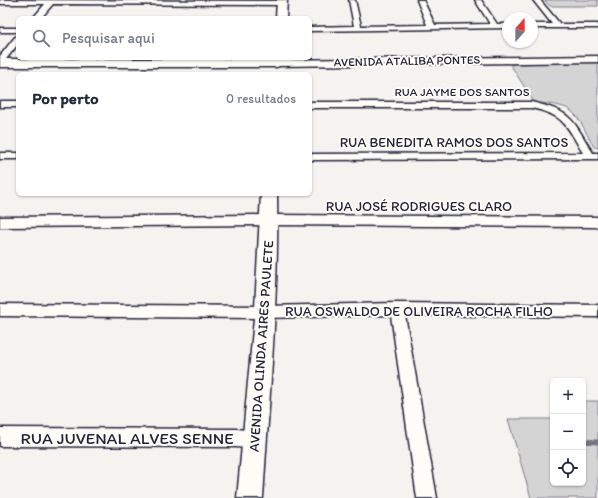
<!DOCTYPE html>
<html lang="pt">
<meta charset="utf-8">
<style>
body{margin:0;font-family:Itim,sans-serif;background:#f6f6f7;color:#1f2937}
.controls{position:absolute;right:12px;bottom:12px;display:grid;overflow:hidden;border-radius:6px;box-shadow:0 1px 3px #0004}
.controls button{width:36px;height:36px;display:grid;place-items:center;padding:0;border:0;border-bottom:1px solid #e0e1e3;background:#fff;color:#1f2937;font:20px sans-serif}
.compass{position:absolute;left:502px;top:12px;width:36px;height:36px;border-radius:50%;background:#fff;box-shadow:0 1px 3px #0004;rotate:21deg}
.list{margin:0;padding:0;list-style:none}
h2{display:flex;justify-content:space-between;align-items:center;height:52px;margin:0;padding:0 16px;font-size:17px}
h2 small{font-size:13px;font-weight:400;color:#747a83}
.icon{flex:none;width:22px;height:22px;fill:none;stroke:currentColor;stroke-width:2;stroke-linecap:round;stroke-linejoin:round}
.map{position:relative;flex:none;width:598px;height:498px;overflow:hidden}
.search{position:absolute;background:#fff;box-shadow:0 1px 3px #0004;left:16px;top:16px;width:296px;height:44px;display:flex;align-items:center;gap:10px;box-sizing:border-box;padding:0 14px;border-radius:6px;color:#747a83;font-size:15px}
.panel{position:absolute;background:#fff;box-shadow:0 1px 3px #0004;left:16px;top:72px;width:296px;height:124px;border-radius:6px}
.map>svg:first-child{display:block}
.green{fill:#d5d4d5;stroke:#7c7b88}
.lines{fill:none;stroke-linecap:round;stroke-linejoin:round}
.stream{stroke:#757582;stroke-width:5}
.street-casing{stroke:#22223b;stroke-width:3}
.secondary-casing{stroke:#22223b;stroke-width:3}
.street{fill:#fdfcf7;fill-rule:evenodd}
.secondary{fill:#fdfcf7;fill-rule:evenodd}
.labels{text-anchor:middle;stroke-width:4;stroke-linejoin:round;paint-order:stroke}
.far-street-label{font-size:12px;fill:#22223b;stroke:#fdfcf7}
.street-label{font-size:14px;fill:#22223b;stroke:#fdfcf7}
.near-street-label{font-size:17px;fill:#22223b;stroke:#fdfcf7}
</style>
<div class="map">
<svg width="598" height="498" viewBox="0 0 598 498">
<rect width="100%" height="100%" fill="#f4f3ef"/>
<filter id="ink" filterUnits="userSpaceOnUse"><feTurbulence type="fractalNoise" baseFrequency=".025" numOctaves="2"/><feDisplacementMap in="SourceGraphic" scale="8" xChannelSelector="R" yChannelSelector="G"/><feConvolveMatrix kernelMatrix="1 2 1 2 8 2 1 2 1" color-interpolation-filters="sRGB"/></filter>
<g filter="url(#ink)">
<g class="green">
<polygon points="544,0 598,0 598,6 550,6"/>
<path d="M598 62V148L594 147C587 136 581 118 570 110 561 104 544 104 534 102L510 64Z"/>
<polygon points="584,401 598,401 598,498 531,498 508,419 553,419 553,483 583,483"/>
</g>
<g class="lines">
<polyline class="stream" points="583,441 598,442"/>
<g class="street-casing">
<g id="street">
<polygon points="0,0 282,1 286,3 282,5 53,4 41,18 33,18 45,4 0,4"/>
<polygon points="349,0 355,0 361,26 427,25 417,0 423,0 435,25 490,24 475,0 481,0 497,24 508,24 508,28 310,31 310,27 354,26"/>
<polygon points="533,0 540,0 560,24 598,24 598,28 532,28 532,24 552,24"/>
<rect x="0" y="28" width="18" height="4"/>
<polygon points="15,37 18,37 18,44 3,63 0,64 0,56"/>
<polygon points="598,56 598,62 277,66 273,63 277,60"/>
<rect x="0" y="101" width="18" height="6"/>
<path d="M310 102H531C572 111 572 119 593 153H598V159L310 160V154L583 153C566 125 565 115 531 108H310Z"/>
<rect x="0" y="153" width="18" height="6"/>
<polygon points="270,215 598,217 598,227 270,225 0,227 0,217"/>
<polygon points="397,303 598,305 598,317 405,315 437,498 417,498 391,315 265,318 0,316 0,304 265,306"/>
<polygon points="0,428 237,429 253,431 259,434 262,440 259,446 253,449 237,447 0,446"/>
</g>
</g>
<g class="secondary-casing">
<g id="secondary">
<polygon points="277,0 287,0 286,18 276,18"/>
<polygon points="0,59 277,59 281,61 283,63 281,65 277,67 0,67"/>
<path d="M261 194H277C279 296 269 397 263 498H237L255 308Z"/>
</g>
</g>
<use href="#street" class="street"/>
<use href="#secondary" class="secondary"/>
</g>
</g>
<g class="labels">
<g class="far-street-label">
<text transform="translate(407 61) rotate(-1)" y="4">AVENIDA ATALIBA PONTES</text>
<text x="462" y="96">RUA JAYME DOS SANTOS</text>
</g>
<g class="street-label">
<text x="454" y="147">RUA BENEDITA RAMOS DOS SANTOS</text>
<text x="419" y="211">RUA JOSÉ RODRIGUES CLARO</text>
<text x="419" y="316">RUA OSWALDO DE OLIVEIRA ROCHA FILHO</text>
<text transform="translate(261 346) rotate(-86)" y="5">AVENIDA OLINDA AIRES PAULETE</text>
</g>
<g class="near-street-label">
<text x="127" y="444">RUA JUVENAL ALVES SENNE</text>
</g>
</g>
</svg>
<div class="controls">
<button>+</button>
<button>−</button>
<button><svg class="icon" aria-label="locate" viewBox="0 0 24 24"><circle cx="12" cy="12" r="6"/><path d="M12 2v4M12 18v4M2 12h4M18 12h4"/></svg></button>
</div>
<svg class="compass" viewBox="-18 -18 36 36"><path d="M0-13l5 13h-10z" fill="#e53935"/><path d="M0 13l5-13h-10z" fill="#747a83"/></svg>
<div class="search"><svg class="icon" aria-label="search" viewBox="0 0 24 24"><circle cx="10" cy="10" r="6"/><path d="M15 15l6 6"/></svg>Pesquisar aqui</div>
<section class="panel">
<h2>Por perto<small>0 resultados</small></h2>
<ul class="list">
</ul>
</section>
</div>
